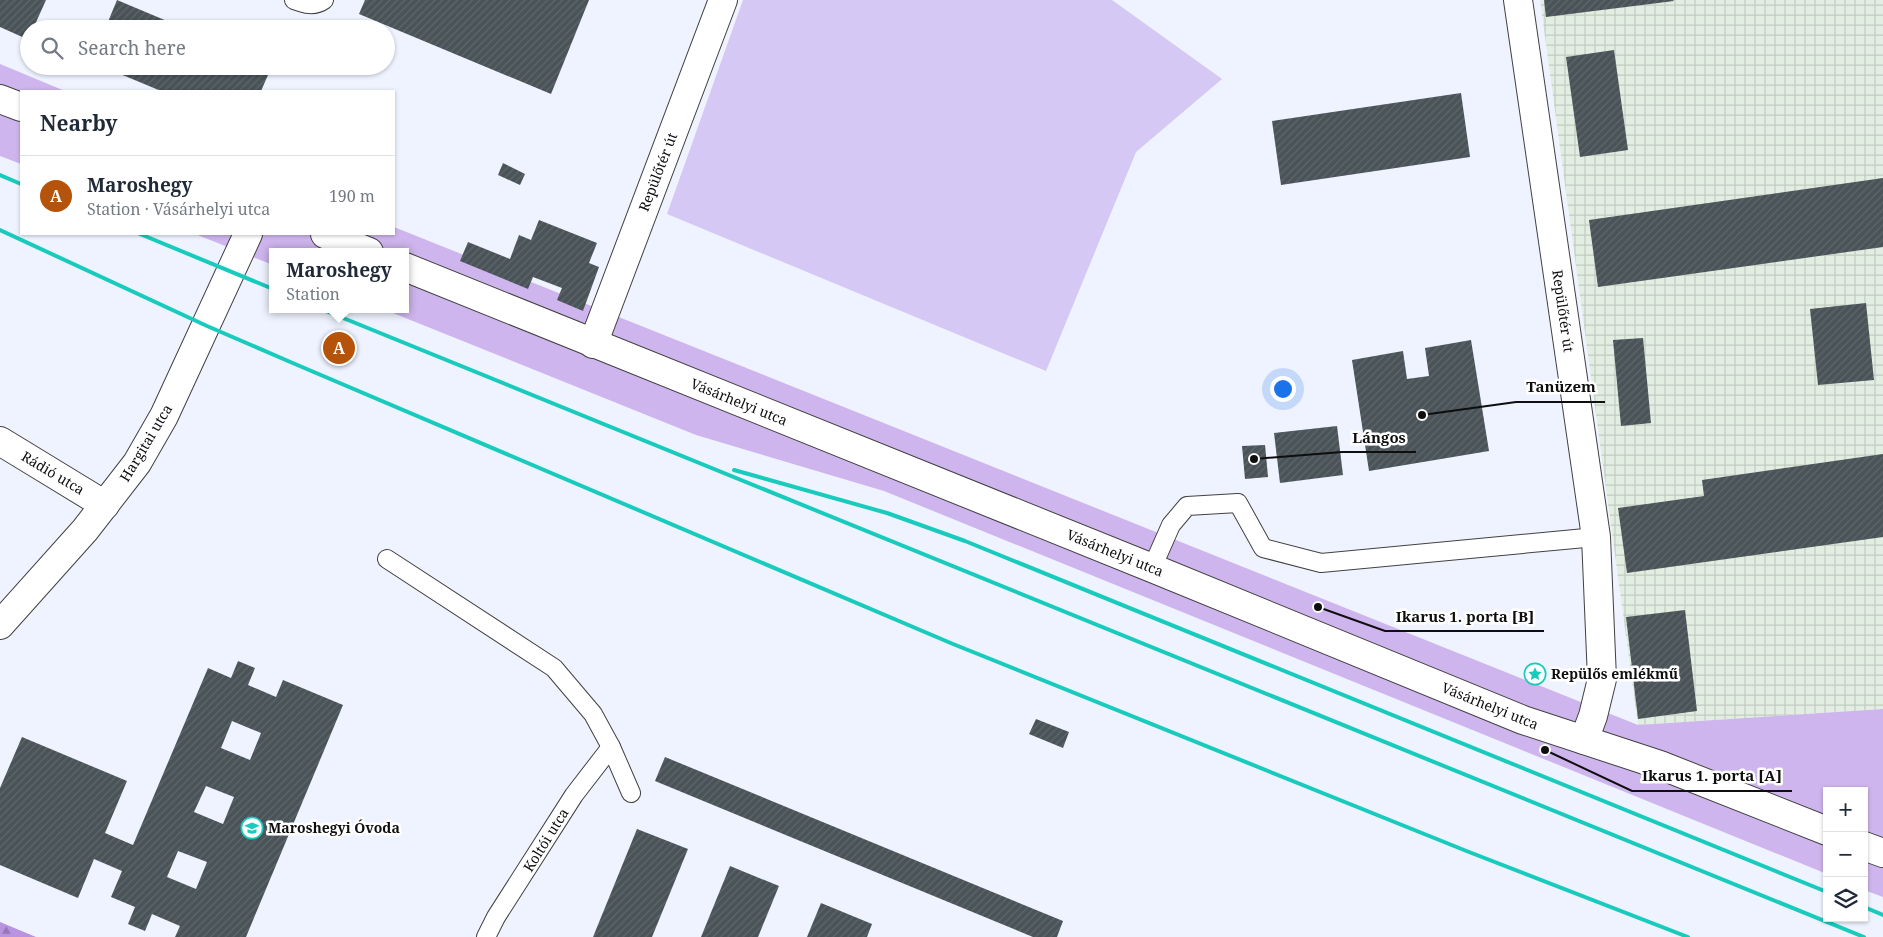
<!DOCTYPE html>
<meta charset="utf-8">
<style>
body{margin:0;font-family:"Noto Serif",serif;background:#f2f2f3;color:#1f2937}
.controls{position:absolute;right:15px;bottom:15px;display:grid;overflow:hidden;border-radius:0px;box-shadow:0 1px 4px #0004}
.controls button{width:45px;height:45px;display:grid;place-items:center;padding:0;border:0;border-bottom:1px solid #e0e1e3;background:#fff;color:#1f2937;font:25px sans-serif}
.you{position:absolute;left:1282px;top:388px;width:18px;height:18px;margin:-12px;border:4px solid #fff;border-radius:50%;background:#1a73e8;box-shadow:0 0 0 8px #1a73e833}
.badge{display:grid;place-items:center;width:32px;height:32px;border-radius:50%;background:#b45309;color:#fff;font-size:16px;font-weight:700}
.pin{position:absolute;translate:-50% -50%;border:2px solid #fff;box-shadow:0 1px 5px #0006}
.popup{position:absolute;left:269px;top:248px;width:140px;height:65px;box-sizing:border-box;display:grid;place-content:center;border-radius:0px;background:#fff;filter:drop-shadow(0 1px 4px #0005);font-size:16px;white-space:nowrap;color:#747a83}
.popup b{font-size:19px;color:#1f2937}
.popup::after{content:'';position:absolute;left:50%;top:100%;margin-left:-10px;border:10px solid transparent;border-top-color:#fff}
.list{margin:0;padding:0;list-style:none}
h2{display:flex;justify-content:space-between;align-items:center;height:65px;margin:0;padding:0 20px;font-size:21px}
h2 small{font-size:16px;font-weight:400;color:#747a83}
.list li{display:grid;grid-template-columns:32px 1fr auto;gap:15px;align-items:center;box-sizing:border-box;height:80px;padding:0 20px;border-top:1px solid #e0e1e3}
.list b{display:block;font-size:19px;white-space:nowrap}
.list p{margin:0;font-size:16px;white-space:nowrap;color:#747a83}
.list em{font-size:16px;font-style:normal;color:#747a83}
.icon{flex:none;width:28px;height:28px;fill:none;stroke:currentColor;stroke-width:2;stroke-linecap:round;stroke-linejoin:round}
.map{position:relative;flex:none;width:1883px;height:937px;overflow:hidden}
.search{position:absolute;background:#fff;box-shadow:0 1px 4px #0004;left:20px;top:20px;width:375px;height:55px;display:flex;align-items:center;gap:12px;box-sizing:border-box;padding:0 18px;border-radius:28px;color:#747a83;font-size:19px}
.panel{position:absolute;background:#fff;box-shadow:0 1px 4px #0004;left:20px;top:90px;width:375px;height:145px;border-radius:0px}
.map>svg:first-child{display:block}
.industrial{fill:url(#industrial-grid)}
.grass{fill:#ceb5ed}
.forest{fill:url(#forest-firs)}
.pitch{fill:#d5c8f4}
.building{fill:url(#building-hatch);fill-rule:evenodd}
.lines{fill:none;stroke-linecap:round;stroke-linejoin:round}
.service-casing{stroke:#414141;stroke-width:20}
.minor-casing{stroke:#414141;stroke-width:30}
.tertiary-casing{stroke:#414141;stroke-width:30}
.service{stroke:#fff;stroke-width:18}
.minor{stroke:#fff;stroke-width:28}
.tertiary{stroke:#fff;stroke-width:28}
.rail{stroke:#19cbbd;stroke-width:4}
.labels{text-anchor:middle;stroke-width:5;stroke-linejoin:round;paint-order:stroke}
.street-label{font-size:14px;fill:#0e0e0e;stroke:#fff}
.poi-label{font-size:14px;font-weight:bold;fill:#0e0e0e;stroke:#fff;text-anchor:start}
.leader{fill:none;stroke:#0e0e0e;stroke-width:2}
.callout-dot{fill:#0e0e0e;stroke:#fff;stroke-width:2}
.callout-label{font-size:15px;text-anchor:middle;font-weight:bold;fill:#0e0e0e;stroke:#fff;stroke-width:5;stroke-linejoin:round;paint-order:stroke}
</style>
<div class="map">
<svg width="1883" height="937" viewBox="0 0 1883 937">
<defs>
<pattern id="industrial-grid" width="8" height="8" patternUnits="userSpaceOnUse" patternTransform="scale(1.25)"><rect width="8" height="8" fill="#e3eee2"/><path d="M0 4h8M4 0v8" fill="none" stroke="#c2cbc1"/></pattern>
<pattern id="forest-firs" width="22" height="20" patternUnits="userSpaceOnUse" patternTransform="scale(1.25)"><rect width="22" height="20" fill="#ba93e0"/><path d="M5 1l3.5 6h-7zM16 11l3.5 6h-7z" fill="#9676b4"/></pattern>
<pattern id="building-hatch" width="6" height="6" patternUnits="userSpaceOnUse" patternTransform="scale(1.25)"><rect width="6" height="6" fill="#495358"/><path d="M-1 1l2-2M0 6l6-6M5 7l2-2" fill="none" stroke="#5f676b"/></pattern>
</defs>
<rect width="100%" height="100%" fill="#eff3ff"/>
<polygon class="industrial" points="1540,0 1883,0 1883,709 1638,725"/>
<g class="grass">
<polygon points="0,64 65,91 21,91 21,164 0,156"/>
<polygon points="394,227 1638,725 1883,709 1883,897 1864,890 1864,791 1827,791 1827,874 884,491 696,435 383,309 405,309 405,252 273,252 273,265 195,234 394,234"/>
</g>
<polygon class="forest" points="0,922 36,937 0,937"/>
<polygon class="pitch" points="743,0 1112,0 1222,79 1136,152 1046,371 667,214"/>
<g class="building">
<polygon points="0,0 46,0 33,29 29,29 29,40 0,27"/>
<polygon points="117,0 186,29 105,29"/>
<polygon points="365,0 589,0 551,94 359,14"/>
<polygon points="1544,0 1673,0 1674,1 1546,17"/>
<polygon points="1614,50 1628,150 1580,157 1566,57"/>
<polygon points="101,66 272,66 261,91 161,91"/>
<polygon points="1461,93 1470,157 1281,185 1272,121"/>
<polygon points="503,163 525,174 520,185 498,175"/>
<polygon points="1883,178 1883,247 1598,287 1589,220"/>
<polygon points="539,220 597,243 589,263 599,267 583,311 557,300 562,288 533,277 528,289 460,261 468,242 510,259 519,235 531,240"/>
<polygon points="1866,303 1874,380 1818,385 1810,309"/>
<polygon points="1643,338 1651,423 1621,426 1613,340"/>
<polygon points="1471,340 1489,451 1369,471 1352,360 1403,351 1407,379 1429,376 1425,348"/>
<polygon points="1337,426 1343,475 1280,483 1274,433"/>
<polygon points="1265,445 1268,477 1245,479 1242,446"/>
<polygon points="1883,454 1883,537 1627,573 1618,508 1704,496 1702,480"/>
<polygon points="1685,610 1697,711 1638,719 1626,617"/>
<path d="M238 661 255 668 248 685 276 697 283 680 343 705 246 937H175L180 926 152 914 145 931 128 924 135 907 111 897 122 871 94 859 78 898 0 865V788L22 737 127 781 105 833 133 845 208 668 231 678ZM232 721 261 733 250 760 221 748ZM206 786 234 797 223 824 194 812ZM178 851 207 862 196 889 167 877Z"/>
<polygon points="1036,719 1069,732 1063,748 1029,734"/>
<polygon points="665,757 1063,921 1057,937 1033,937 655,781"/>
<polygon points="637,829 688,849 652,937 593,937"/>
<polygon points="730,866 779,886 758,937 701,937"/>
<polygon points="821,903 872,924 867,937 807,937"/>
</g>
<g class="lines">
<g class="service-casing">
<g id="service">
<path d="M294 0C305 4 314 7 324 0"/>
<polyline points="387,559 554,668 593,714 611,747 631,793"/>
<polyline points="1152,568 1171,525 1187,506 1238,503 1263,548 1321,563 1596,537"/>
<polyline points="486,937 496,917 574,795 611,747"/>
</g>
</g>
<g class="minor-casing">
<g id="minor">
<polyline points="1518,0 1596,537 1602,679 1593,716 1584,740"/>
<polyline points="593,344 723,0"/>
<polyline points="0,441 105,505"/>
<polyline points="0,625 85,530 137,463 164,416 248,234"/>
</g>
</g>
<g class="tertiary-casing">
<g id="tertiary">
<polyline points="0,99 21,107"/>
<polyline points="325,234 369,252"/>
<polyline points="405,267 1152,568 1523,720 1660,765 1827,831"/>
<polyline points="1864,846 1883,853"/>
</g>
</g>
<use href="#service" class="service"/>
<use href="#minor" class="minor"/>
<use href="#tertiary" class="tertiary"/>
<g class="rail">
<polyline points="0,175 21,184"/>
<polyline points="0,230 207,326 295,364 953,644 1469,852 1688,937"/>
<polyline points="140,234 273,289"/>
<polyline points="321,309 1864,937"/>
<polyline points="734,470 887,513 965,541 1827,892"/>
<polyline points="1864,907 1883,915"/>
</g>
</g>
<defs>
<g id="sight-ring" transform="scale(1.125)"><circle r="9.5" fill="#fff" stroke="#19cbbd" stroke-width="1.5"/><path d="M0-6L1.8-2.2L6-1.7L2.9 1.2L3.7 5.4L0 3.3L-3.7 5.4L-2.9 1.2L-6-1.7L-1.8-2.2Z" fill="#19cbbd"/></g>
<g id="school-ring" transform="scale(1.125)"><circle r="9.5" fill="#fff" stroke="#19cbbd" stroke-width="1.5"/><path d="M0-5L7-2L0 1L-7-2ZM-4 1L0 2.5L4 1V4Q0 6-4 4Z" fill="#19cbbd"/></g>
</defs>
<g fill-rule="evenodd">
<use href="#sight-ring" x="1535" y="674"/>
<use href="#school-ring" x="252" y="828"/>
</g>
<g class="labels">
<g class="street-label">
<text transform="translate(658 172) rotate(-69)" y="5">Repülőtér út</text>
<text transform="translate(1563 311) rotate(82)" y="5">Repülőtér út</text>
<text transform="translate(739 402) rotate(22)" y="5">Vásárhelyi utca</text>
<text transform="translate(146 443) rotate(-59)" y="5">Hargitai utca</text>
<text transform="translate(53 473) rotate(31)" y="5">Rádió utca</text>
<text transform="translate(1115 553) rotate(22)" y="5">Vásárhelyi utca</text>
<text transform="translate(1490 706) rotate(22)" y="5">Vásárhelyi utca</text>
<text transform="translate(546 840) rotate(-58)" y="5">Koltói utca</text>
</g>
<g class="poi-label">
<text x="1551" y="679">Repülős emlékmű</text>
<text x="268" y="833">Maroshegyi Óvoda</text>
</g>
</g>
<path class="leader" d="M1422 415L1516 402H1605M1254 459L1342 452H1416M1318 607L1385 631H1544M1545 750L1632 791H1792"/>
<g class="callout-dot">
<circle cx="1422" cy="415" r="5"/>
<circle cx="1254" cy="459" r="5"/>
<circle cx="1318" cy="607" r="5"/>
<circle cx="1545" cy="750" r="5"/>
</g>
<g class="callout-label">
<text x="1561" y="392">Tanüzem</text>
<text x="1379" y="443">Lángos</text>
<text x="1465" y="622">Ikarus 1. porta [B]</text>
<text x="1712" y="781">Ikarus 1. porta [A]</text>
</g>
</svg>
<div class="controls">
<button>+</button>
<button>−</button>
<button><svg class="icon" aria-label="layers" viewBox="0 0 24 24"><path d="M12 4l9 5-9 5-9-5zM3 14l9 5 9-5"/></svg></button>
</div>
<div class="you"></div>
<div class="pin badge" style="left:339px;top:348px">A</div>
<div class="popup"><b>Maroshegy</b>Station</div>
<div class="search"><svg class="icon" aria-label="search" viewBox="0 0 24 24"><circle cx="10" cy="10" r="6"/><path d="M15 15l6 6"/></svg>Search here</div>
<section class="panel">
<h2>Nearby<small></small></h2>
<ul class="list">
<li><span class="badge">A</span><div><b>Maroshegy</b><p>Station · Vásárhelyi utca</p></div><em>190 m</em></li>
</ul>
</section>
</div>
